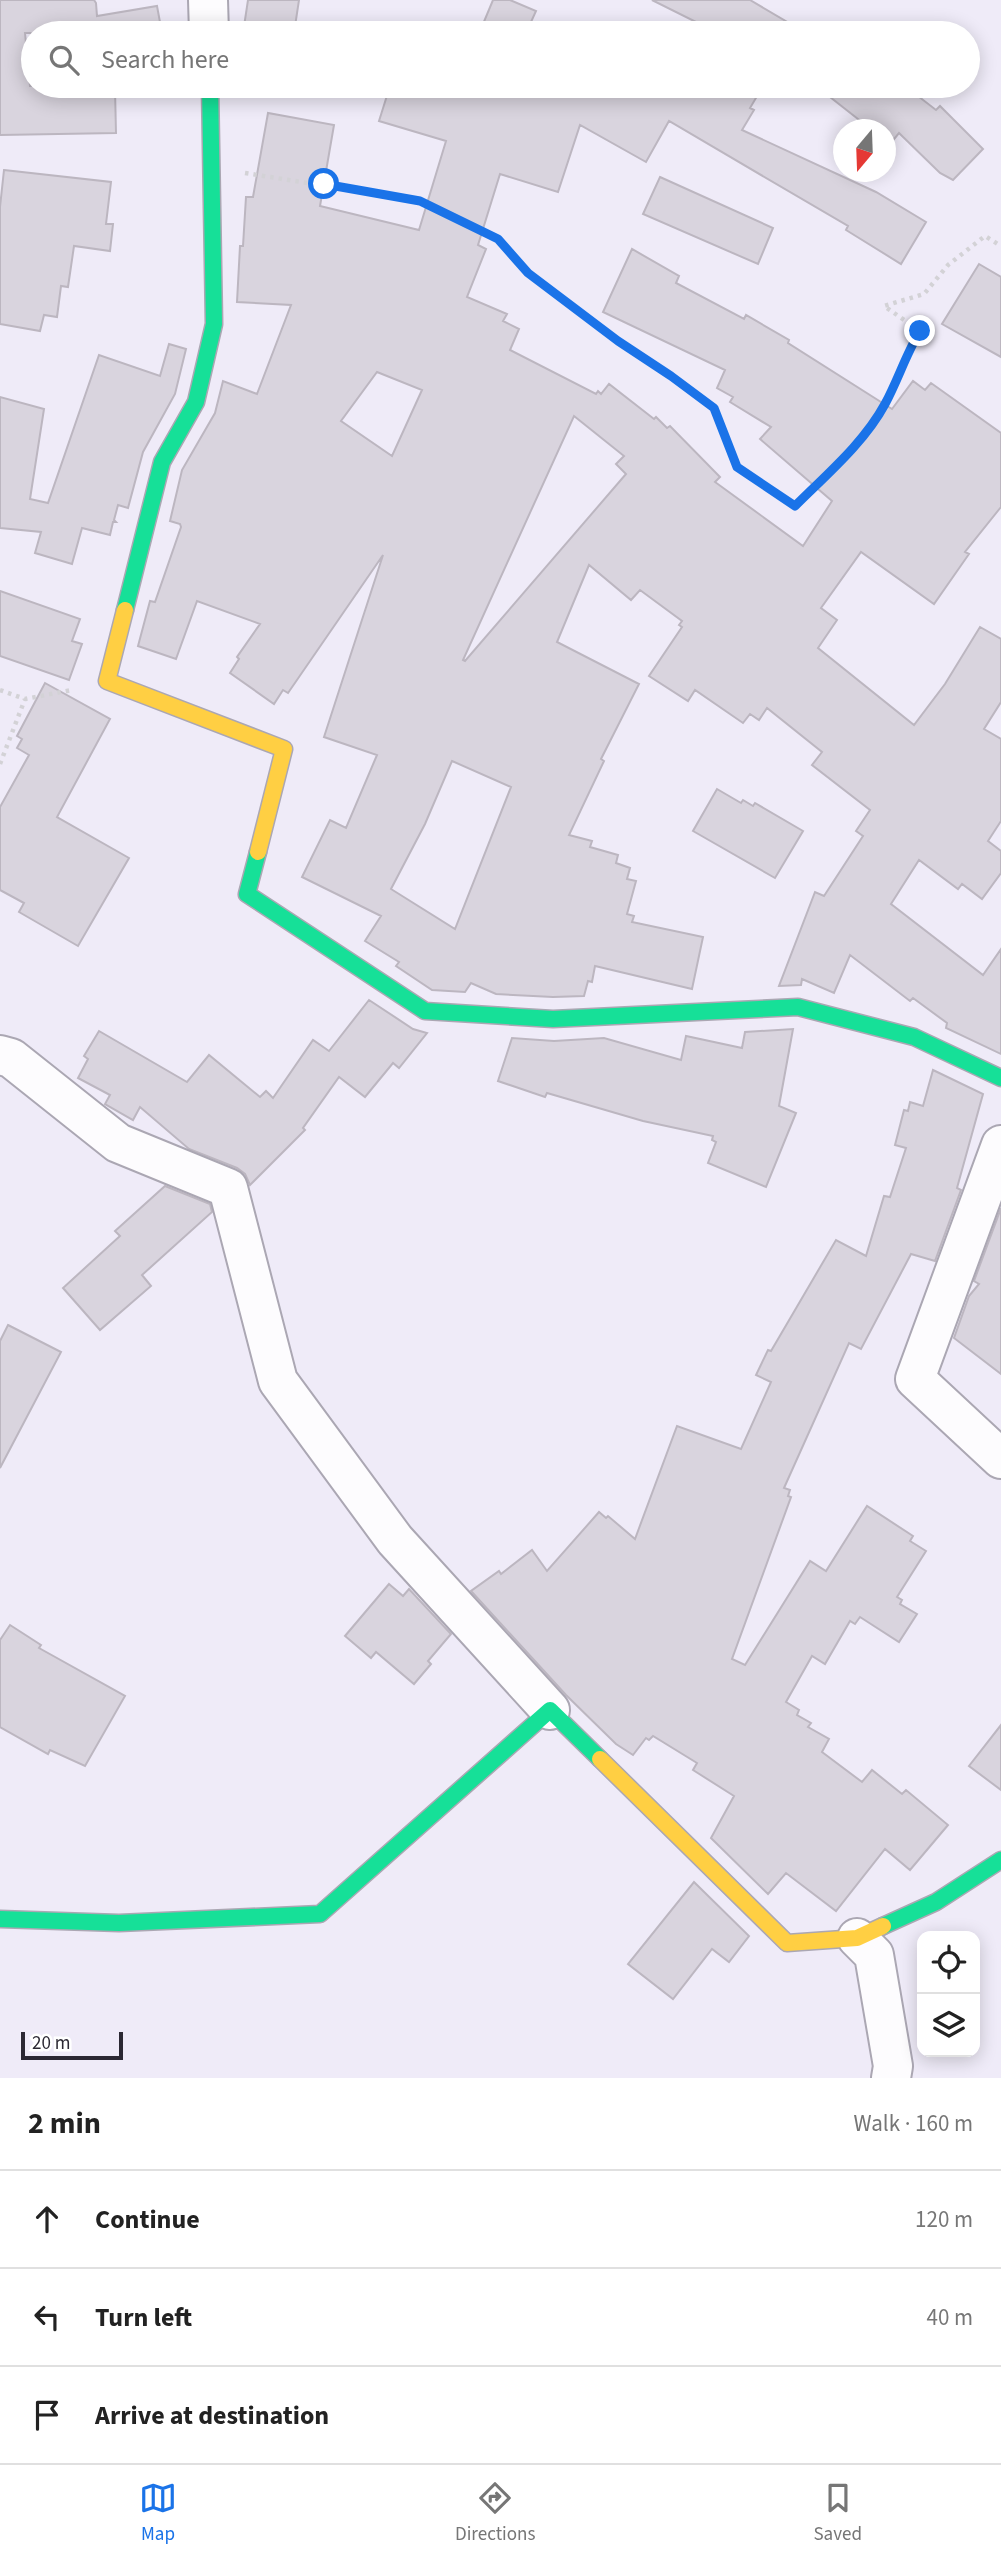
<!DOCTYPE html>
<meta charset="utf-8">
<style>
body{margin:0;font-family:"Source Sans 3",sans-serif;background:#f2f2f2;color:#222}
.controls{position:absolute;right:21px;bottom:21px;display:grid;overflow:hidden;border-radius:14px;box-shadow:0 4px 18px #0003}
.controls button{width:63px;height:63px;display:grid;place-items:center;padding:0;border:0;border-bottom:2px solid #e0e0e0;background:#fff;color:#222;font:35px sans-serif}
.compass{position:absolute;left:833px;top:119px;width:63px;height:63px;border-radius:50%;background:#fff;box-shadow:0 4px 18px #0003;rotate:199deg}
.scale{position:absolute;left:21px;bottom:18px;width:102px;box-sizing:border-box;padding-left:7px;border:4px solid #2b2833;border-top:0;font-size:19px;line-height:24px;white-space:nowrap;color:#2b2833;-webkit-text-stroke:5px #fff;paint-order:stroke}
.stop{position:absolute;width:21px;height:21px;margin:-16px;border:5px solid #1a73e8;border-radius:50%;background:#fff}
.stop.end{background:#1a73e8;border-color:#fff;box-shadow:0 2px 7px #0008}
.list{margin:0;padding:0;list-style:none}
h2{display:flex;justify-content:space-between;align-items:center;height:91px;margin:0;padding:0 28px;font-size:30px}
h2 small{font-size:23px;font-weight:400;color:#767676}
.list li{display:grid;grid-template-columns:46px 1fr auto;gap:21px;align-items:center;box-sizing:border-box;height:98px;padding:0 28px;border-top:2px solid #e0e0e0}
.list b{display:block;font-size:26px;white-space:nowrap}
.list em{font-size:23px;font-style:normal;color:#767676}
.icon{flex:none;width:38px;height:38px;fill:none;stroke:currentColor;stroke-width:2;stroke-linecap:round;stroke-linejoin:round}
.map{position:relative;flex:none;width:1001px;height:2078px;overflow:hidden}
.search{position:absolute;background:#fff;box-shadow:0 4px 18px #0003;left:21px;right:21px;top:21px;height:77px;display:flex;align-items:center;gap:18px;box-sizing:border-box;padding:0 24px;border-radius:38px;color:#767676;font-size:26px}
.sheet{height:385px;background:#fff}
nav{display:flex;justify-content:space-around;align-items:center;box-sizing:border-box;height:98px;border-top:2px solid #e0e0e0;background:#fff;font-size:19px;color:#767676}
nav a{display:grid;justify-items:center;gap:4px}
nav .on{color:#1a73e8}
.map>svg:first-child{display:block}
.building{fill:#d9d4de;stroke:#bcb6c0;stroke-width:2;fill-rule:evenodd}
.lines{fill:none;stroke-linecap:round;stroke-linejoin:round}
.street-casing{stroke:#aba7b3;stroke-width:42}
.fast-casing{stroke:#aba7b3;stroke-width:19}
.slow-casing{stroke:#aba7b3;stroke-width:19}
.path{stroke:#d3d2d6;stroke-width:4.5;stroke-dasharray:3.5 5;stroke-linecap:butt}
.street{stroke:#fdfcfe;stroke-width:38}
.fast{stroke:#16e098;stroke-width:16}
.slow{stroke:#ffcf43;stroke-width:16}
.route{stroke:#1a73e8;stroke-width:9}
</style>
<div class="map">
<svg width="1001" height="2078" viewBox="0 0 1001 2078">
<rect width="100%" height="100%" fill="#efebf8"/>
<g class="building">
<polygon points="0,0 94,0 96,3 97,16 157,6 162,33 25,33 30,86 109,86 109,89 115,89 116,133 0,135"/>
<polygon points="248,0 299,0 294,33 243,33"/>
<polygon points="493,0 510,0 536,11 526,33 503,33 483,24"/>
<polygon points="652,0 750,0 806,33 718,33"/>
<path d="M390 86H763L750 108 754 110 742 130 876 192 926 222 901 264 846 230 848 226 669 121 646 162 580 125 558 192 500 174 478 245 486 249 467 297 507 314 503 321 519 329 510 350 596 394 598 391 601 394 609 384 654 419 656 417 667 428 670 426 720 477 715 482 803 546 832 501 760 439 771 427 730 402 733 397 717 388 725 370 603 312 632 249 679 276 676 283 744 319 746 315 789 340 788 343 892 409 913 381 925 390 931 383 1001 433V507L965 552 969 554 934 604 861 552 821 608 837 620 818 648 914 725 945 684 980 627 1001 639V702L984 729 1001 739V821L988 841 1001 851V873L982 899 962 884 958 889 919 860 891 904 983 975 1001 949V1054L946 1028 947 1023 913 998 910 1001 850 955 834 993 802 979 801 985 779 986 815 892 824 896 863 836 856 831 870 810 812 765 822 752 767 708 759 720 750 714 743 723 695 690 688 701 649 676 682 627 679 625 682 621 640 590 631 600 589 565 557 642 639 684 601 759 604 761 569 835 592 841 590 847 618 855 616 863 630 868 627 879 636 881 627 914 634 916 632 922 703 937 692 989 595 966 592 982 588 981 584 996 553 997 496 994 471 983 465 992 432 990 396 966 399 962 365 941 381 916 302 877 330 820 346 828 377 755 324 737 383 555 288 693 283 690 274 704 230 673 239 659 237 657 260 624 197 601 176 659 138 646 150 601 155 602 181 527 180 524 170 521 182 470 215 413 223 381 257 394 291 305 237 302 240 246H243L246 197H253L268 113 334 125 320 206 419 230 446 141 379 121ZM377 372 422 390 392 456 341 421ZM574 416 624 456 616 464 626 474 465 661 463 660ZM452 761 511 787 455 929 391 889 425 824Z"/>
<polygon points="816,86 905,86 936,110 940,106 983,149 953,180 940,173 899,133 890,144 886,140 886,130 872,130"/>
<polygon points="4,170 111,182 106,224 113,224 110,251 74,246 68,287 61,286 57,317 44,315 40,331 0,324 0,207"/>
<polygon points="660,177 773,228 758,264 643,214"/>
<polygon points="979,264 1001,277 1001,357 942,324"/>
<polygon points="169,344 186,349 175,394 143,452 128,508 118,505 114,520 116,522 113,522 110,535 82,528 72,564 35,553 41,532 0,528 0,397 44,409 30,499 48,503 99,355 160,376"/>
<polygon points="0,591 80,619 72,641 82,644 69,680 0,656"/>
<polygon points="45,683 110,719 57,817 129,858 78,946 19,912 24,903 0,890 0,807 29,755 17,748 22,739 17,736"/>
<polygon points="717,789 741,803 743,800 753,806 755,803 803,831 775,878 693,831"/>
<polygon points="369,1000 413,1029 427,1033 399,1068 393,1063 365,1097 339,1077 303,1128 305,1130 250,1185 245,1174 237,1168 189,1149 140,1107 133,1120 105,1104 110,1095 78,1078 88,1059 84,1056 99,1031 187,1082 209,1055 260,1097 266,1091 273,1098 313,1040 329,1051"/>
<polygon points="793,1029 779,1106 796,1113 766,1187 708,1163 716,1142 712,1140 713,1136 643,1121 547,1093 545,1097 498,1081 512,1038 554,1041 604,1038 681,1060 686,1036 742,1048 745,1032"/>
<polygon points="933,1070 983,1094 957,1188 961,1190 935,1261 911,1254 861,1349 849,1343 784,1488 790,1490 788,1496 791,1497 732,1659 745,1665 810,1561 826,1571 867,1506 913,1536 910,1541 926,1551 897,1597 902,1600 900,1604 917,1614 899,1642 860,1617 855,1624 850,1621 825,1664 812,1656 786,1702 799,1710 797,1715 811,1723 808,1727 829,1739 822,1752 862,1782 872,1770 902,1794 906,1790 948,1825 910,1870 885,1849 836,1911 786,1873 768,1894 711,1838 734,1796 693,1770 697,1763 653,1736 649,1740 646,1738 633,1755 616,1744 566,1695 471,1591 499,1571 501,1574 532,1550 547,1571 599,1512 606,1518 608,1516 635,1539 677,1426 741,1449 771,1382 756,1375 768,1350 771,1351 836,1240 866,1256 884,1196 890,1197 906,1148 895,1145 904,1110 908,1111 910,1102 923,1106"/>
<polygon points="165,1186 210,1204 212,1212 142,1275 151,1286 100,1330 63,1288 120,1236 115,1231"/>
<polygon points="1001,1208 1001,1374 954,1338 969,1296 979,1284 974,1281"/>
<polygon points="8,1325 61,1352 0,1468 0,1341"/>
<polygon points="389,1584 403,1596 409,1589 451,1634 428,1661 431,1664 414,1684 376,1652 371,1658 345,1636"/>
<polygon points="10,1625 41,1645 39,1648 125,1696 85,1766 50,1750 48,1754 0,1727 0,1640"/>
<polygon points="1001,1725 1001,1790 969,1766"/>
<polygon points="694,1882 749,1936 729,1962 712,1949 673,1999 628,1964"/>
</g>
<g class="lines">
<g class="street-casing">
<g id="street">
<polyline points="208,0 209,33"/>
<polyline points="0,1055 11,1058 118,1143 228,1188 278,1381 395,1540 550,1710"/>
<polyline points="1001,1145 915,1379 1001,1459"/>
<polyline points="857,1938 874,1955 893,2066 891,2078"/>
</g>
</g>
<g class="fast-casing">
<g id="fast">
<polyline points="125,610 162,462 196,402 214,324 210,86"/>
<polyline points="258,852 247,894 425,1011 553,1019 798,1007 914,1037 1001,1078"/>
<polyline points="0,1919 119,1923 320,1914 550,1710 600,1759"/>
<polyline points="883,1926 936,1902 1001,1860"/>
</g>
</g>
<g class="slow-casing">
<g id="slow">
<polyline points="125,610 107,681 284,749 258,852"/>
<polyline points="600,1759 787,1943 857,1938 883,1926"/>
</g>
</g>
<g class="path">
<path d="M245 173 420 201 498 239 528 273 618 341 714 408 737 467 795 506C826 475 864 443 885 404 898 380 906 354 920 331L884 306 924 294 948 265 985 236 1001 246"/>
<polyline points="0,690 25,699 72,690"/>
<polyline points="0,764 25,699"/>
</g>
<use href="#street" class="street"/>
<use href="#fast" class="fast"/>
<use href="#slow" class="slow"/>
</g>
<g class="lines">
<path class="route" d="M324 184 420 201 498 239 528 273 618 341 671 376 714 408 737 467 795 506C826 475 864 443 885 404 898 380 906 354 920 331"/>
</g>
</svg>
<div class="controls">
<button><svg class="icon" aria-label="locate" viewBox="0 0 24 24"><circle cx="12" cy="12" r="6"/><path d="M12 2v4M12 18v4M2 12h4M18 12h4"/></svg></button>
<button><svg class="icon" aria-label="layers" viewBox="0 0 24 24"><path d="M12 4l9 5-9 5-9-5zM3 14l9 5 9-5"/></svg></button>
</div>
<svg class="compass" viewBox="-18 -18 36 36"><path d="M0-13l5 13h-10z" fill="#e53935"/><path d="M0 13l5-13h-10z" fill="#767676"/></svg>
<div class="scale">20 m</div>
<div class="stop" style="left:324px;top:184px"></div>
<div class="stop end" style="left:920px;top:331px"></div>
<div class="search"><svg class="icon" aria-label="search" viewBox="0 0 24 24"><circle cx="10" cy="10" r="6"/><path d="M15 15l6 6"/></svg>Search here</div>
</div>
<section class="sheet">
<h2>2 min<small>Walk · 160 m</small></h2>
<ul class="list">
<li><svg class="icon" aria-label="ahead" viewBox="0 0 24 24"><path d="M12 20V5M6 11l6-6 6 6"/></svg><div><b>Continue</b></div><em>120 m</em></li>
<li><svg class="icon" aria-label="left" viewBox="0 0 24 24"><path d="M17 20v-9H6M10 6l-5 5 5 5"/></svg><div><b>Turn left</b></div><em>40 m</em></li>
<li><svg class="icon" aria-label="arrive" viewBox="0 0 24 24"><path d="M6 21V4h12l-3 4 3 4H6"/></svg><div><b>Arrive at destination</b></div></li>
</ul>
</section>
<nav>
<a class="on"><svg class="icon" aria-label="map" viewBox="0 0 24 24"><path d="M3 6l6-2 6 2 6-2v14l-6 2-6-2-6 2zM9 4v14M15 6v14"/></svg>Map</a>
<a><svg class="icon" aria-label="directions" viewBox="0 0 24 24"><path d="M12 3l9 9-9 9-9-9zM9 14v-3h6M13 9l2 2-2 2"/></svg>Directions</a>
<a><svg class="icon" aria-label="saved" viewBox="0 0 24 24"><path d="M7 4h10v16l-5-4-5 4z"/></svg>Saved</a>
</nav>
